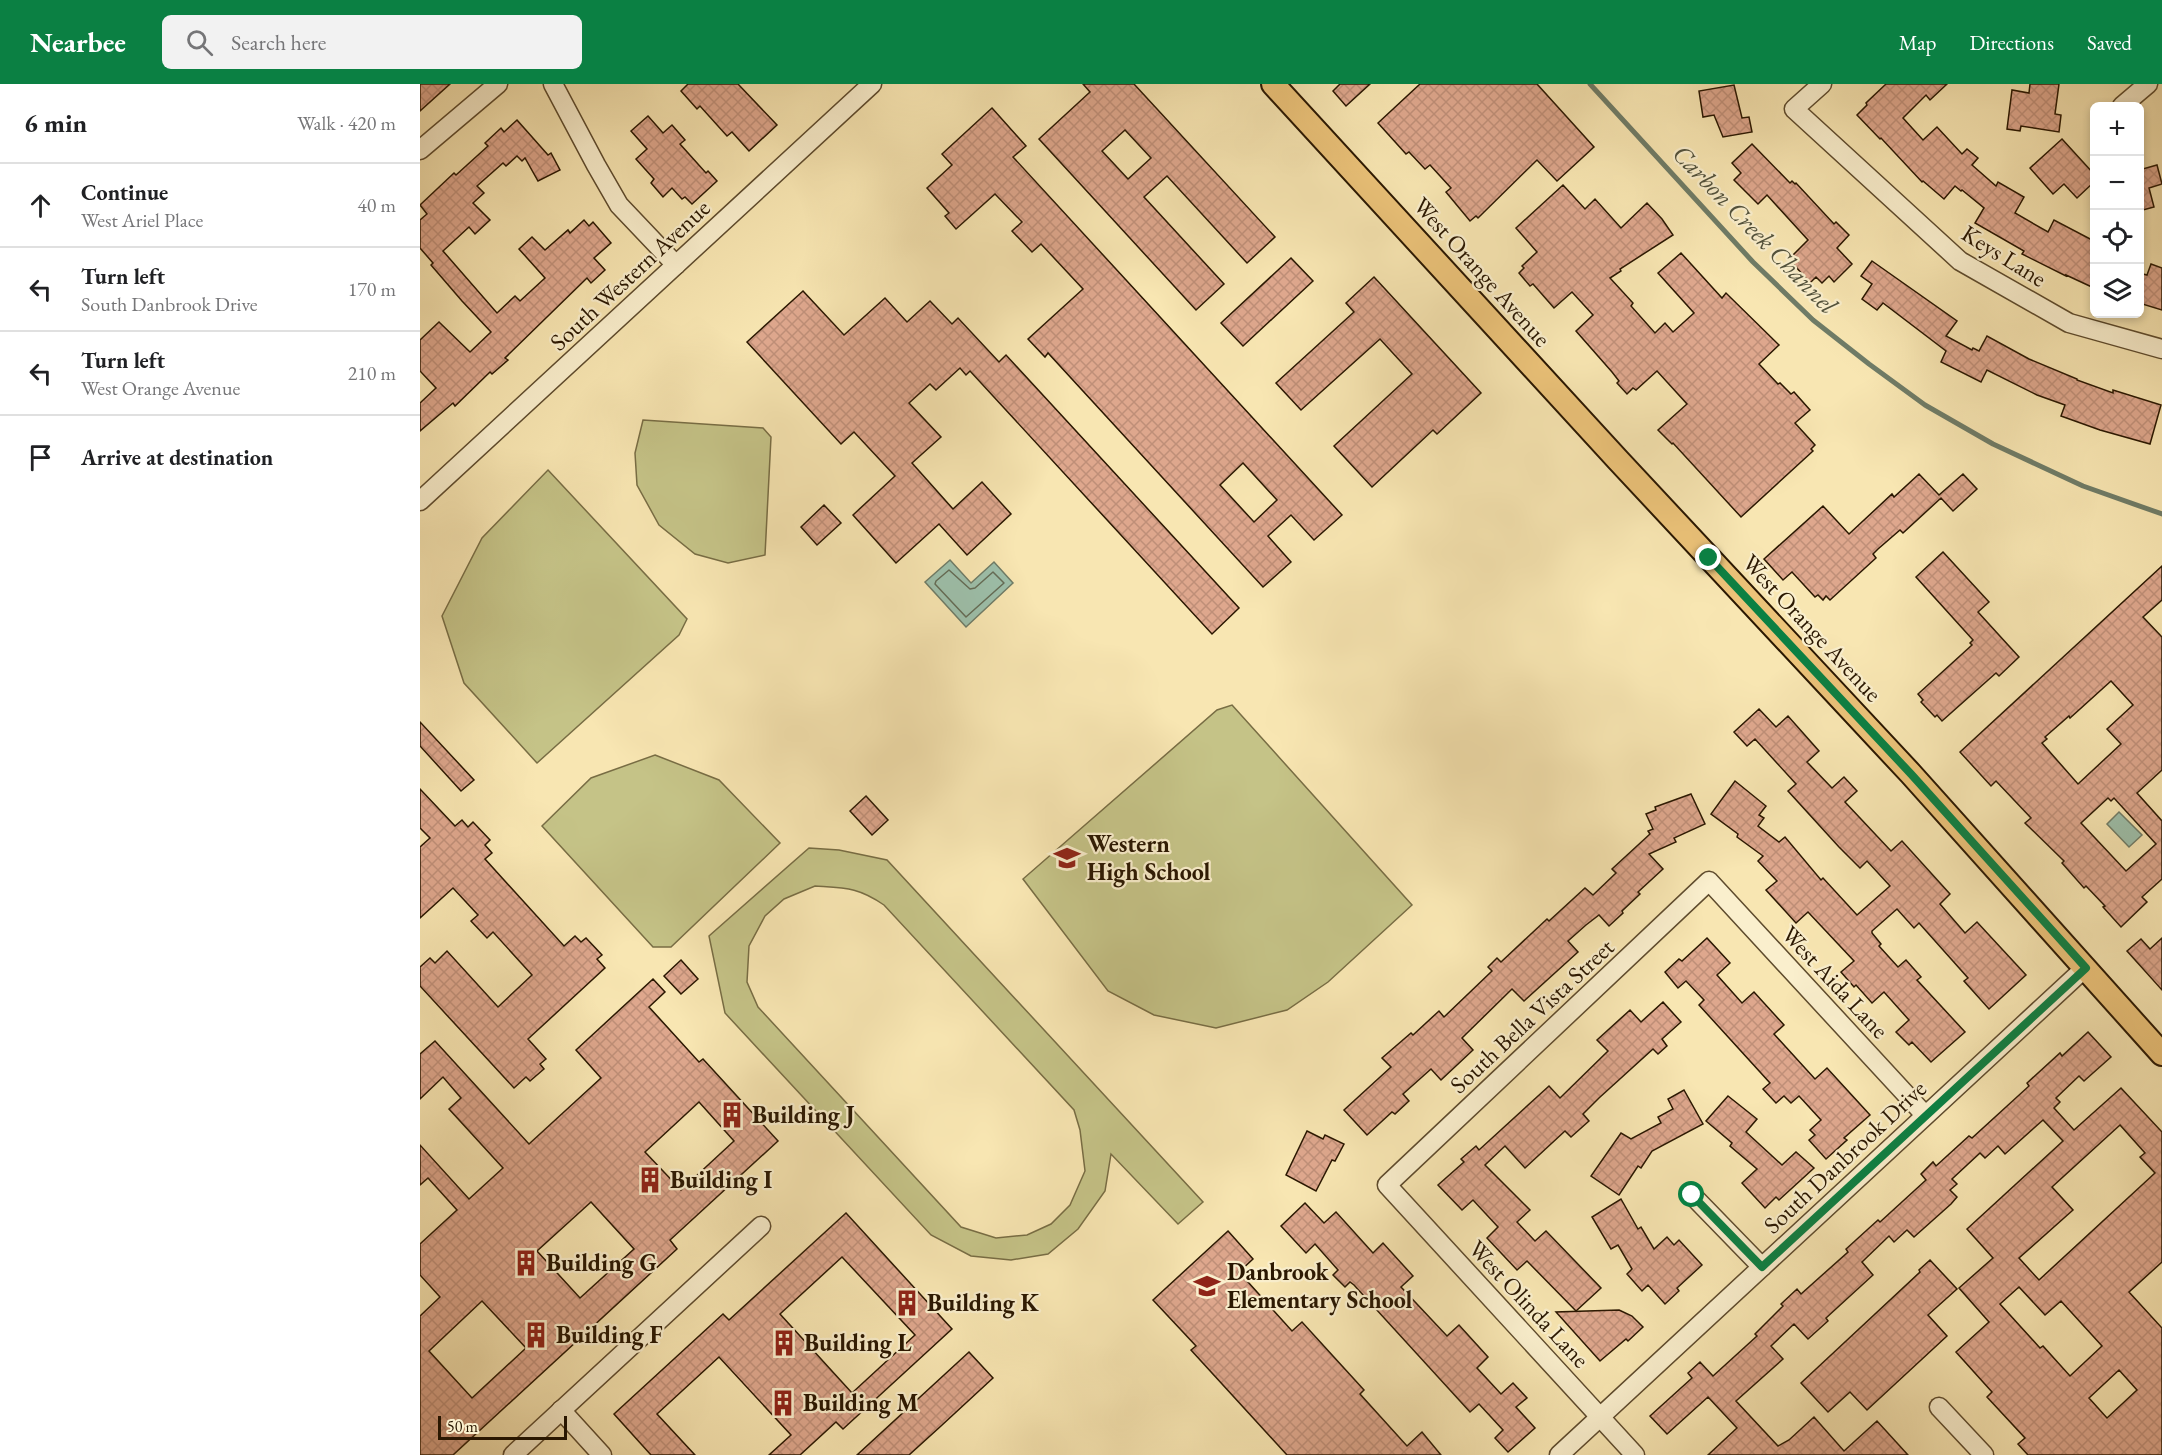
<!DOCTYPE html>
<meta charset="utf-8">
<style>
body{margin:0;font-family:"EB Garamond",serif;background:#f2f2f2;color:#202124}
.controls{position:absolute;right:18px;top:18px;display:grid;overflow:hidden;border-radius:9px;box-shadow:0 3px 9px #0003}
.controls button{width:54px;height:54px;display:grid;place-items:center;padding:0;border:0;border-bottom:2px solid #e0e0e0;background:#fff;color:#202124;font:30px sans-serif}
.scale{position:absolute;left:18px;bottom:15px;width:129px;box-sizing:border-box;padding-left:6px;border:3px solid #2a1701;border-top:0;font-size:16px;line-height:21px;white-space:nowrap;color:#2a1701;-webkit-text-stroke:4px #faefcd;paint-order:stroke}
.stop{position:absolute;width:18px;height:18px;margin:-14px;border:4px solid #0b8043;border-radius:50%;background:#fff}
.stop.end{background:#0b8043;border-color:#fff;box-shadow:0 2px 6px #0008}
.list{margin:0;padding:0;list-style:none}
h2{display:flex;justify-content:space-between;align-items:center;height:78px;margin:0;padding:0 24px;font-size:26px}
h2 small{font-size:20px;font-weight:400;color:#757577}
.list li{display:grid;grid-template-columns:39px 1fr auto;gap:18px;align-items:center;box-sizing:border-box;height:84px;padding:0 24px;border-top:2px solid #e0e0e0}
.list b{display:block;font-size:22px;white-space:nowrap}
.list p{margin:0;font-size:20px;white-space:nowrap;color:#757577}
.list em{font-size:20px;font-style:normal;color:#757577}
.icon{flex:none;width:33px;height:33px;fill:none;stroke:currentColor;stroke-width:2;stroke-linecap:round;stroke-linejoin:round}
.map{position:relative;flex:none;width:1742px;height:1371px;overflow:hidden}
header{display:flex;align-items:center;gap:36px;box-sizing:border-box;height:84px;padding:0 30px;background:#0b8043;color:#fff}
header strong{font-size:28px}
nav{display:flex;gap:33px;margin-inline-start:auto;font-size:21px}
.search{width:420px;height:54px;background:#f2f2f2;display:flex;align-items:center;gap:15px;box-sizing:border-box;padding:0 21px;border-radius:9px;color:#757577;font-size:22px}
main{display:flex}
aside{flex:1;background:#fff}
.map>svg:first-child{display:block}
.pitch{fill:#c5c387;stroke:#786d44;stroke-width:1.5;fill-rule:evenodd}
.water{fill:#9dc0ab;stroke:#6f7c67;stroke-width:1.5}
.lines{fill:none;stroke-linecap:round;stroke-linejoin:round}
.shore{stroke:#646c56;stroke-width:1.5}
.stream{stroke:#6f7c67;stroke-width:5}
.building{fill:url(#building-cross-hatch);stroke:#2a1701;stroke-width:1.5;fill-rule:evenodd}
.minor-casing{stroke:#5e4b2d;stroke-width:21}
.major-casing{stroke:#2a1701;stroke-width:26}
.minor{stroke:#faefcd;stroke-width:18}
.major{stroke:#ecc379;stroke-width:22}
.route{stroke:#0b8043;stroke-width:8}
.labels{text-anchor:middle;stroke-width:4.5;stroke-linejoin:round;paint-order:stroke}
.street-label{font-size:24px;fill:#2a1701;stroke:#faefcd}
.poi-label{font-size:24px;font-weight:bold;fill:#2a1701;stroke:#faefcd;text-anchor:start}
.water-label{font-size:26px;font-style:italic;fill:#52523c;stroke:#faefcd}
</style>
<header>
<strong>Nearbee</strong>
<div class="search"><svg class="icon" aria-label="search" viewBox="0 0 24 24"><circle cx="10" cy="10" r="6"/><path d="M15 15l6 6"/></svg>Search here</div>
<nav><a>Map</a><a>Directions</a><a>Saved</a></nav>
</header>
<main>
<aside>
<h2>6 min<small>Walk · 420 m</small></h2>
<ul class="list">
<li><svg class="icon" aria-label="ahead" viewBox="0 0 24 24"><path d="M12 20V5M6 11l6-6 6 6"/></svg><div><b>Continue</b><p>West Ariel Place</p></div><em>40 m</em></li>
<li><svg class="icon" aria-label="left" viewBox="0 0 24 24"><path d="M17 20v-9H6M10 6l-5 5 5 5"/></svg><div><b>Turn left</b><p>South Danbrook Drive</p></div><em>170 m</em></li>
<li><svg class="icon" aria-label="left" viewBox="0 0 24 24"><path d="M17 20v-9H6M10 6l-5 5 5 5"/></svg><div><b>Turn left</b><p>West Orange Avenue</p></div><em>210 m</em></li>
<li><svg class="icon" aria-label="arrive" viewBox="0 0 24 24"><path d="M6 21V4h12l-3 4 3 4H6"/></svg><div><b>Arrive at destination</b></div></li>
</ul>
</aside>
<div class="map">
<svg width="1742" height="1371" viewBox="0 0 1742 1371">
<defs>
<pattern id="building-cross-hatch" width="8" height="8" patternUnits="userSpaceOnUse" patternTransform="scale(1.5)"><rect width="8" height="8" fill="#dea78d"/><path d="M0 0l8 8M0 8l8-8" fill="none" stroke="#bf8f78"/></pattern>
</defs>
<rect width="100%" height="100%" fill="#f8e6b2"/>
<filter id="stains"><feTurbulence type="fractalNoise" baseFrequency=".00333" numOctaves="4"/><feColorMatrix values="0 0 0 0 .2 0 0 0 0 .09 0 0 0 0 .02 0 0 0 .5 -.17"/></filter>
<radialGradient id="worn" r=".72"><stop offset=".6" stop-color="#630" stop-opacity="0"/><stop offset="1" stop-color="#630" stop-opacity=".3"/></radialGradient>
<g class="pitch">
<polygon points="223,336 343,344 351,353 345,471 308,479 275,470 239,441 217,401 215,369"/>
<polygon points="128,386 267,535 259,551 117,679 44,599 22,532 62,454"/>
<polygon points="812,621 992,821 908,898 867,926 796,944 734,931 688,907 603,795 797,626"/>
<polygon points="235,671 299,696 360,759 251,863 233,863 122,742 171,694"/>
<path d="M389 764 419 766 467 776 783 1118 758 1140 691 1070 685 1107 658 1145 628 1170 591 1176 551 1172 511 1151 305 929 289 852ZM395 802C425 804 438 803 464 821L654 1026 660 1046 665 1087 650 1121 631 1140 607 1151 576 1154 541 1143 338 923 327 898 329 862 345 832 364 815Z"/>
</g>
<g class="water">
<polygon points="530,476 551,499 574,478 593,499 546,543 505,498"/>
<polygon points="1699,728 1722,751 1709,763 1687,740"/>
</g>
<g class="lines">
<polygon class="shore" points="529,486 550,505 555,504 573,488 584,499 546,533 515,500 516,497"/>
<polyline class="stream" points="1170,0 1333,178 1393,236 1449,280 1505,321 1573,360 1663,402 1742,430"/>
</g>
<g class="building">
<polygon points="0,0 30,0 0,27"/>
<polygon points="268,0 318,0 357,41 329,67 312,48 307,52 280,22 277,25 261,7"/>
<path d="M663 0H714L855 153 827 179 747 92 724 113 804 200 776 226 619 55 670 8ZM705 46 731 74 708 95 682 67Z"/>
<polygon points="920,0 950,0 926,22 913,7"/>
<polygon points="1000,0 1117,0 1174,63 1137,97 1117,76 1058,134 1056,132 1050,137 1026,108 1031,104 1010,81 1005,85 989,68 986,70 958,39"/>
<polygon points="1466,0 1527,0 1510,16 1506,11 1483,34 1503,56 1517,43 1542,70 1547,65 1558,74 1552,81 1576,102 1578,98 1604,113 1595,129 1628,148 1634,136 1674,157 1674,204 1646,191 1646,192 1602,170 1604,167 1555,139 1564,124 1542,106 1541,107 1535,102 1524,115 1503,97 1502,98 1461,54 1460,55 1437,31 1447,21 1446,19"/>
<polygon points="1610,0 1639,0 1635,30 1641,31 1639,48 1601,42 1600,47 1587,45 1592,6 1609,9"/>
<polygon points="1314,1 1322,34 1329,33 1332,48 1303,53 1294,31 1283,33 1279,7"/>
<path d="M572 24 606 62 593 73 922 431 894 456 871 431 848 452 871 478 843 503 628 269 625 273 608 255 663 205 621 160 612 168 592 147 602 138 575 110 536 145 525 132 529 129 507 104 532 81 522 70ZM823 379 857 416 834 438 800 401Z"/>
<polygon points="228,32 243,49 252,41 265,56 260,60 286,89 288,87 297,97 272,120 265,113 262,115 252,104 243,113 231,99 234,95 216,75 227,65 211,47"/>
<polygon points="97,36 128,71 131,69 140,86 118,97 105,74 102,77 97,72 86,82 83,79 57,102 64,109 53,119 70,136 55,150 49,143 23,167 77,229 95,212 100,217 125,194 99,165 112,153 125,166 148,146 150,149 164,136 169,142 173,138 191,159 174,174 185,186 171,199 167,194 85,274 88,276 72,290 70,288 35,322 33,319 0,347 0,319 16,304 0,287 0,256 19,238 50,268 71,248 42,217 11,181 13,179 0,164 0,136 7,130 0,121 34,89 36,91 68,62 65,59 81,44 84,48"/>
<polygon points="1642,55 1674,90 1674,98 1657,114 1644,100 1633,110 1610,84"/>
<polygon points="1332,60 1370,99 1372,97 1375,100 1376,99 1414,140 1416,138 1429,151 1417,164 1432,180 1414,198 1409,192 1402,199 1396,193 1390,199 1369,175 1388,156 1347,111 1338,120 1314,96 1321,89 1312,79"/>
<polygon points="1737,81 1742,100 1729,104 1734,123 1719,127 1719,86"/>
<polygon points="1143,101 1165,125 1175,115 1201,144 1227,119 1242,135 1253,151 1200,185 1201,187 1190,194 1213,219 1211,222 1235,249 1245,239 1253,248 1274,229 1238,189 1261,169 1302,214 1306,209 1359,261 1339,280 1358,300 1360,299 1371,310 1374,308 1390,326 1375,339 1395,361 1391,365 1393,367 1321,433 1253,359 1252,360 1238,346 1267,320 1237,287 1216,306 1213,304 1207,310 1197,299 1199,297 1192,288 1156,247 1173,231 1152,208 1134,224 1113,200 1110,202 1099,189 1104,184 1102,182 1117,168 1096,144"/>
<polygon points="871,174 893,197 823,262 801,239"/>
<polygon points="1452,177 1537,237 1526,252 1552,266 1553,264 1559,267 1567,252 1609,275 1657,295 1657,296 1693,309 1693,306 1741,321 1730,360 1680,346 1641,332 1645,321 1617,311 1567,286 1561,298 1521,278 1526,267 1463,219 1457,226 1442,215 1452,200 1441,192"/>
<polygon points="1731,180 1742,184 1742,226 1719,219 1719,189 1727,191"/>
<polygon points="954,193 1061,309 1017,350 1013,346 952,403 914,362 992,290 960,255 881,326 856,299 934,228 926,219"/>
<polygon points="383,207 424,251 465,214 487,238 510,217 532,240 538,234 579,278 586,271 819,524 792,550 550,287 546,291 540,284 516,306 510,300 489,319 521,353 492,379 533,425 562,398 591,430 547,471 519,440 476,479 433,431 475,392 434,348 421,360 327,258"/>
<polygon points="1499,390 1519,411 1543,390 1557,405 1533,427 1521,414 1483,449 1480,446 1458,465 1453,470 1456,474 1410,516 1406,512 1403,516 1398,511 1395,513 1372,488 1363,496 1344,475 1403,422 1429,450 1472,410 1474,413"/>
<polygon points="404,421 421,439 397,461 381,443"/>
<polygon points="1523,468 1569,518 1558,528 1599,573 1579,592 1576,589 1522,637 1517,631 1515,633 1501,618 1503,616 1498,610 1552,561 1550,559 1553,556 1496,493"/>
<path d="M1742 482V516L1723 533 1742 553V686L1717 709 1742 737V795L1722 813 1727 818 1701 843 1683 823 1685 822 1666 802 1664 804 1642 779 1644 777 1605 739 1611 734 1576 697 1571 702 1540 668ZM1691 597 1713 621 1687 645 1701 660 1658 700 1622 659 1627 655 1625 653 1649 632 1650 634ZM1688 714 1691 717 1694 714 1736 760 1706 787 1661 739Z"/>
<polygon points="1339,625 1356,643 1368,632 1399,667 1387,678 1412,704 1424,693 1437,707 1425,718 1471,767 1482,757 1530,810 1520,820 1545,849 1557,838 1606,891 1569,925 1544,897 1548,894 1499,839 1494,844 1477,825 1452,847 1452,849 1461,860 1459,862 1478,883 1486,876 1501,893 1497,896 1545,948 1511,978 1492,958 1489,961 1476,948 1489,936 1464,908 1452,919 1436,901 1434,903 1421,888 1434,877 1388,828 1376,839 1346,806 1357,797 1338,777 1343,772 1317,753 1318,750 1291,730 1315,697 1346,722 1339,731 1344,734 1338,742 1359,758 1365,753 1401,796 1403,794 1437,831 1470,802 1447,777 1440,784 1419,763 1368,707 1376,700 1335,655 1327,662 1314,648"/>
<polygon points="0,638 54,696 41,707 0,662"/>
<polygon points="0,705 35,742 42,736 48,743 53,738 70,756 65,761 72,769 65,775 144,862 155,852 161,858 166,854 182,871 177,875 185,884 108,955 126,975 120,980 124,985 110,997 106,993 94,1004 0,902 0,883 10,874 15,879 27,867 78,923 112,891 73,848 67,854 51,837 58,831 33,804 0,834 0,763 10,754 0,744"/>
<polygon points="1271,710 1285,740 1254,754 1256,758 1229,770 1243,785 1218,808 1220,810 1202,827 1203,829 1189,842 1179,831 1166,841 1148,857 1158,868 1104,917 1092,905 1042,954 1053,966 1021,996 1011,985 983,1010 989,1017 975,1030 972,1028 947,1051 924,1026 971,983 962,974 991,949 993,951 1019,927 1024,933 1072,887 1068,883 1077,874 1081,878 1127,835 1129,837 1165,804 1173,811 1196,789 1192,785 1230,750 1228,747 1233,745 1226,730 1236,726 1235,723"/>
<polygon points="446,712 468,736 452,751 430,727"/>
<polygon points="1287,854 1310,879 1297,891 1322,919 1334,908 1364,941 1354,950 1395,995 1407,984 1450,1031 1424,1054 1427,1056 1406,1075 1389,1056 1395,1051 1390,1046 1401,1036 1379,1012 1371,1019 1364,1012 1356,1019 1343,1005 1350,999 1279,921 1284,916 1266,897 1258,904 1245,888 1259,875 1262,877"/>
<polygon points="1742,854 1742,906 1707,867 1721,855 1730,865"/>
<polygon points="261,876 278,895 261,910 244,892"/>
<path d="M233 895 245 908 229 923 279 978 283 975 358 1057 250 1156 257 1165 33 1371H0V1232L20 1213 0 1191V1160L37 1126 8 1094 0 1101V1061L49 1115 83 1084 29 1025 41 1014 23 993 0 1015V970L15 957 109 1060 181 994 156 966ZM279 1018 314 1057 261 1106 225 1068ZM171 1118 214 1165 160 1214 117 1167ZM62 1217 106 1264 52 1314 9 1267Z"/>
<polygon points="1243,918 1261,938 1242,955 1247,962 1238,970 1233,965 1179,1014 1163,1030 1169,1037 1151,1053 1145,1047 1105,1084 1085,1062 1065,1081 1110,1126 1097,1138 1115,1157 1126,1147 1181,1204 1156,1227 1107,1177 1097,1186 1067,1154 1078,1143 1053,1116 1042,1126 1018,1101 1044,1078 1041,1075 1056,1062 1059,1066 1129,1002 1140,1014 1188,967 1177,956 1210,926 1221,938"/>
<path d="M1668 948 1691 973 1664 997 1659 992 1636 1014 1640 1018 1634 1024 1654 1046 1701 1004 1742 1048V1178L1709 1208 1742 1244V1371H1608L1598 1360 1605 1354 1567 1313 1572 1308 1536 1268 1569 1238 1539 1204 1573 1174 1547 1145 1643 1057 1623 1036 1585 1070 1578 1062 1565 1074 1560 1069 1532 1095 1537 1100 1530 1106 1537 1113 1531 1120 1494 1153 1487 1146 1474 1158 1469 1152 1442 1178 1453 1191 1406 1234 1408 1237 1388 1255 1374 1240 1351 1262 1363 1275 1316 1317 1358 1362 1369 1356 1394 1333 1424 1367 1457 1337 1488 1371H1288L1317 1344 1288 1313 1247 1350 1230 1332 1272 1294 1268 1289 1280 1278 1293 1292 1337 1252 1335 1250 1363 1222 1361 1220 1377 1205 1381 1210 1428 1168 1426 1165 1458 1136 1460 1138 1506 1096 1501 1090 1513 1078 1516 1082 1549 1052 1552 1054 1609 1002 1607 999 1640 969 1642 972ZM1700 1041 1725 1069 1720 1073 1735 1089 1619 1196 1599 1174 1653 1126 1632 1103ZM1599 1203 1625 1231 1641 1217 1682 1262 1650 1292 1623 1262 1620 1264 1580 1220ZM1699 1286 1717 1306 1687 1334 1669 1314Z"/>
<polygon points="1264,1006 1283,1040 1232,1067 1221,1084 1218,1082 1199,1111 1171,1092 1201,1049 1211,1055 1241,1039 1238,1033 1253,1025 1248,1015"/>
<polygon points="1308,1012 1337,1035 1326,1048 1362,1081 1376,1068 1394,1084 1359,1116 1356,1113 1345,1124 1322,1099 1337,1085 1310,1062 1312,1059 1286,1037"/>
<polygon points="887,1047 903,1055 905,1051 924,1060 915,1077 912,1076 896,1107 866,1091"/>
<polygon points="1201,1115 1218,1145 1221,1143 1234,1165 1247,1153 1254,1161 1259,1156 1282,1181 1257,1204 1259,1207 1245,1220 1228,1201 1222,1207 1207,1190 1212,1185 1198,1161 1191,1165 1172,1133"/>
<polygon points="885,1119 904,1139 916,1128 953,1169 963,1159 993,1192 981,1203 1027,1252 1039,1241 1068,1273 1057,1284 1081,1310 1093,1299 1107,1314 1096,1323 1115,1344 1088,1368 1075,1354 1083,1346 1059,1320 1050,1328 934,1201 930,1198 925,1203 913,1191 918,1186 895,1160 886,1169 861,1142"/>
<path d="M426 1129 532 1245 423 1345 416 1338 380 1371H349L371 1351 299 1273 237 1330 275 1371H231L194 1330 303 1230 309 1236ZM422 1173 495 1251 432 1309 360 1230Z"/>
<polygon points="808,1147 833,1175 819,1188 872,1247 882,1238 944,1306 940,1310 987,1362 1002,1348 1021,1371 867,1371 771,1266 776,1262 733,1216"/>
<polygon points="1510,1176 1537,1205 1508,1231 1527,1252 1447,1326 1430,1308 1408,1328 1381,1299 1500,1188 1499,1186"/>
<polygon points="1199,1226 1212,1232 1223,1243 1208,1257 1206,1255 1180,1277 1136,1228"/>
<polygon points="549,1268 573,1294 521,1342 489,1371 437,1371"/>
</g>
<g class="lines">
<g class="minor-casing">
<g id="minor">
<polyline points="133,0 176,81 199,121 256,181"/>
<polyline points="1402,0 1374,25 1540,177 1649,239 1742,265"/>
<polyline points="1702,22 1728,0"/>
<polyline points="0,66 78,0"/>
<polyline points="0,417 452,0"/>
<polyline points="1272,1111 1342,1183"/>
<polyline points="1519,1323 1564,1371"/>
<polyline points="141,1326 182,1371"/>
<polyline points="93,1371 341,1142"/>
<polyline points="1139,1371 1666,883"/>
<polyline points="1215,1371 967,1101 1289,797 1505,1031"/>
</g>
</g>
<g class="major-casing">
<polyline id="major" points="853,0 1198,376 1491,690 1742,970"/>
</g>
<use href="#minor" class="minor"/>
<use href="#major" class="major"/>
</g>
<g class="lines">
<polyline class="route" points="1272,1111 1342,1183 1666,884 1491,690 1289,474"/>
</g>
<defs>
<g id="school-bare" transform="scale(2.07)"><path d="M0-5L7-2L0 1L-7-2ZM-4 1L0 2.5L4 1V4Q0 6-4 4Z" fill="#8f2418" stroke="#faefcd" stroke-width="2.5" paint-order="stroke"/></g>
<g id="building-bare" transform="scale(2.07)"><path d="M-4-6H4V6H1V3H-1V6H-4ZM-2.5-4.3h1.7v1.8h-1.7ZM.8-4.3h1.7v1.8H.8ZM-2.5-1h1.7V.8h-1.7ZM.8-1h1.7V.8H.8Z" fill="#8f2418" stroke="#faefcd" stroke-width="2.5" paint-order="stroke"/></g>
</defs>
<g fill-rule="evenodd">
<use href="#school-bare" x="647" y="774"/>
<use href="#building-bare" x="312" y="1031"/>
<use href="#building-bare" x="230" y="1096"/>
<use href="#building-bare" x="106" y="1179"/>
<use href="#school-bare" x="787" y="1202"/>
<use href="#building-bare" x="487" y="1219"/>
<use href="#building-bare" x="116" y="1251"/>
<use href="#building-bare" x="364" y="1259"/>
<use href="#building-bare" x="363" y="1319"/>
</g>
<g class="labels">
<g class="street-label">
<text transform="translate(1584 172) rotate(32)" y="8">Keys Lane</text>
<text transform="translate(1062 188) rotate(48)" y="8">West Orange Avenue</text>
<text transform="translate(210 191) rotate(-43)" y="8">South Western Avenue</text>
<text transform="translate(1392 544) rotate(47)" y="8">West Orange Avenue</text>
<text transform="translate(1415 898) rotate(47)" y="8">West Aida Lane</text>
<text transform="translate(1112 932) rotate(-43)" y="8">South Bella Vista Street</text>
<text transform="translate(1425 1073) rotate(-43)" y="8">South Danbrook Drive</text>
<text transform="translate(1109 1220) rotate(47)" y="8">West Olinda Lane</text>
</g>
<g class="poi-label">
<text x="667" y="768">Western<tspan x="667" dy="28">High School</tspan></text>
<text x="332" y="1039">Building J</text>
<text x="250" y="1104">Building I</text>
<text x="126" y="1187">Building G</text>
<text x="807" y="1196">Danbrook<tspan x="807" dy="28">Elementary School</tspan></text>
<text x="507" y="1227">Building K</text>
<text x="136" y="1259">Building F</text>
<text x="384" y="1267">Building L</text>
<text x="383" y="1327">Building M</text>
</g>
<g class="water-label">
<text transform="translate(1335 145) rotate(46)" y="9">Carbon Creek Channel</text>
</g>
</g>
<rect width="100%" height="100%" filter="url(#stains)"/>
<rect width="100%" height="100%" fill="url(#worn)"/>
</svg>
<div class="controls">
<button>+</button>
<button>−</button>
<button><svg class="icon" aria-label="locate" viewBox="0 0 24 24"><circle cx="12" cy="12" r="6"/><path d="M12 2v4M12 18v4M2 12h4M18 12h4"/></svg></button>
<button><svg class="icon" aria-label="layers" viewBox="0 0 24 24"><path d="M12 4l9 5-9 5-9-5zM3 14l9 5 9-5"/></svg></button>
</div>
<div class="scale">50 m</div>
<div class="stop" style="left:1272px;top:1111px"></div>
<div class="stop end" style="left:1289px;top:474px"></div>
</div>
</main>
